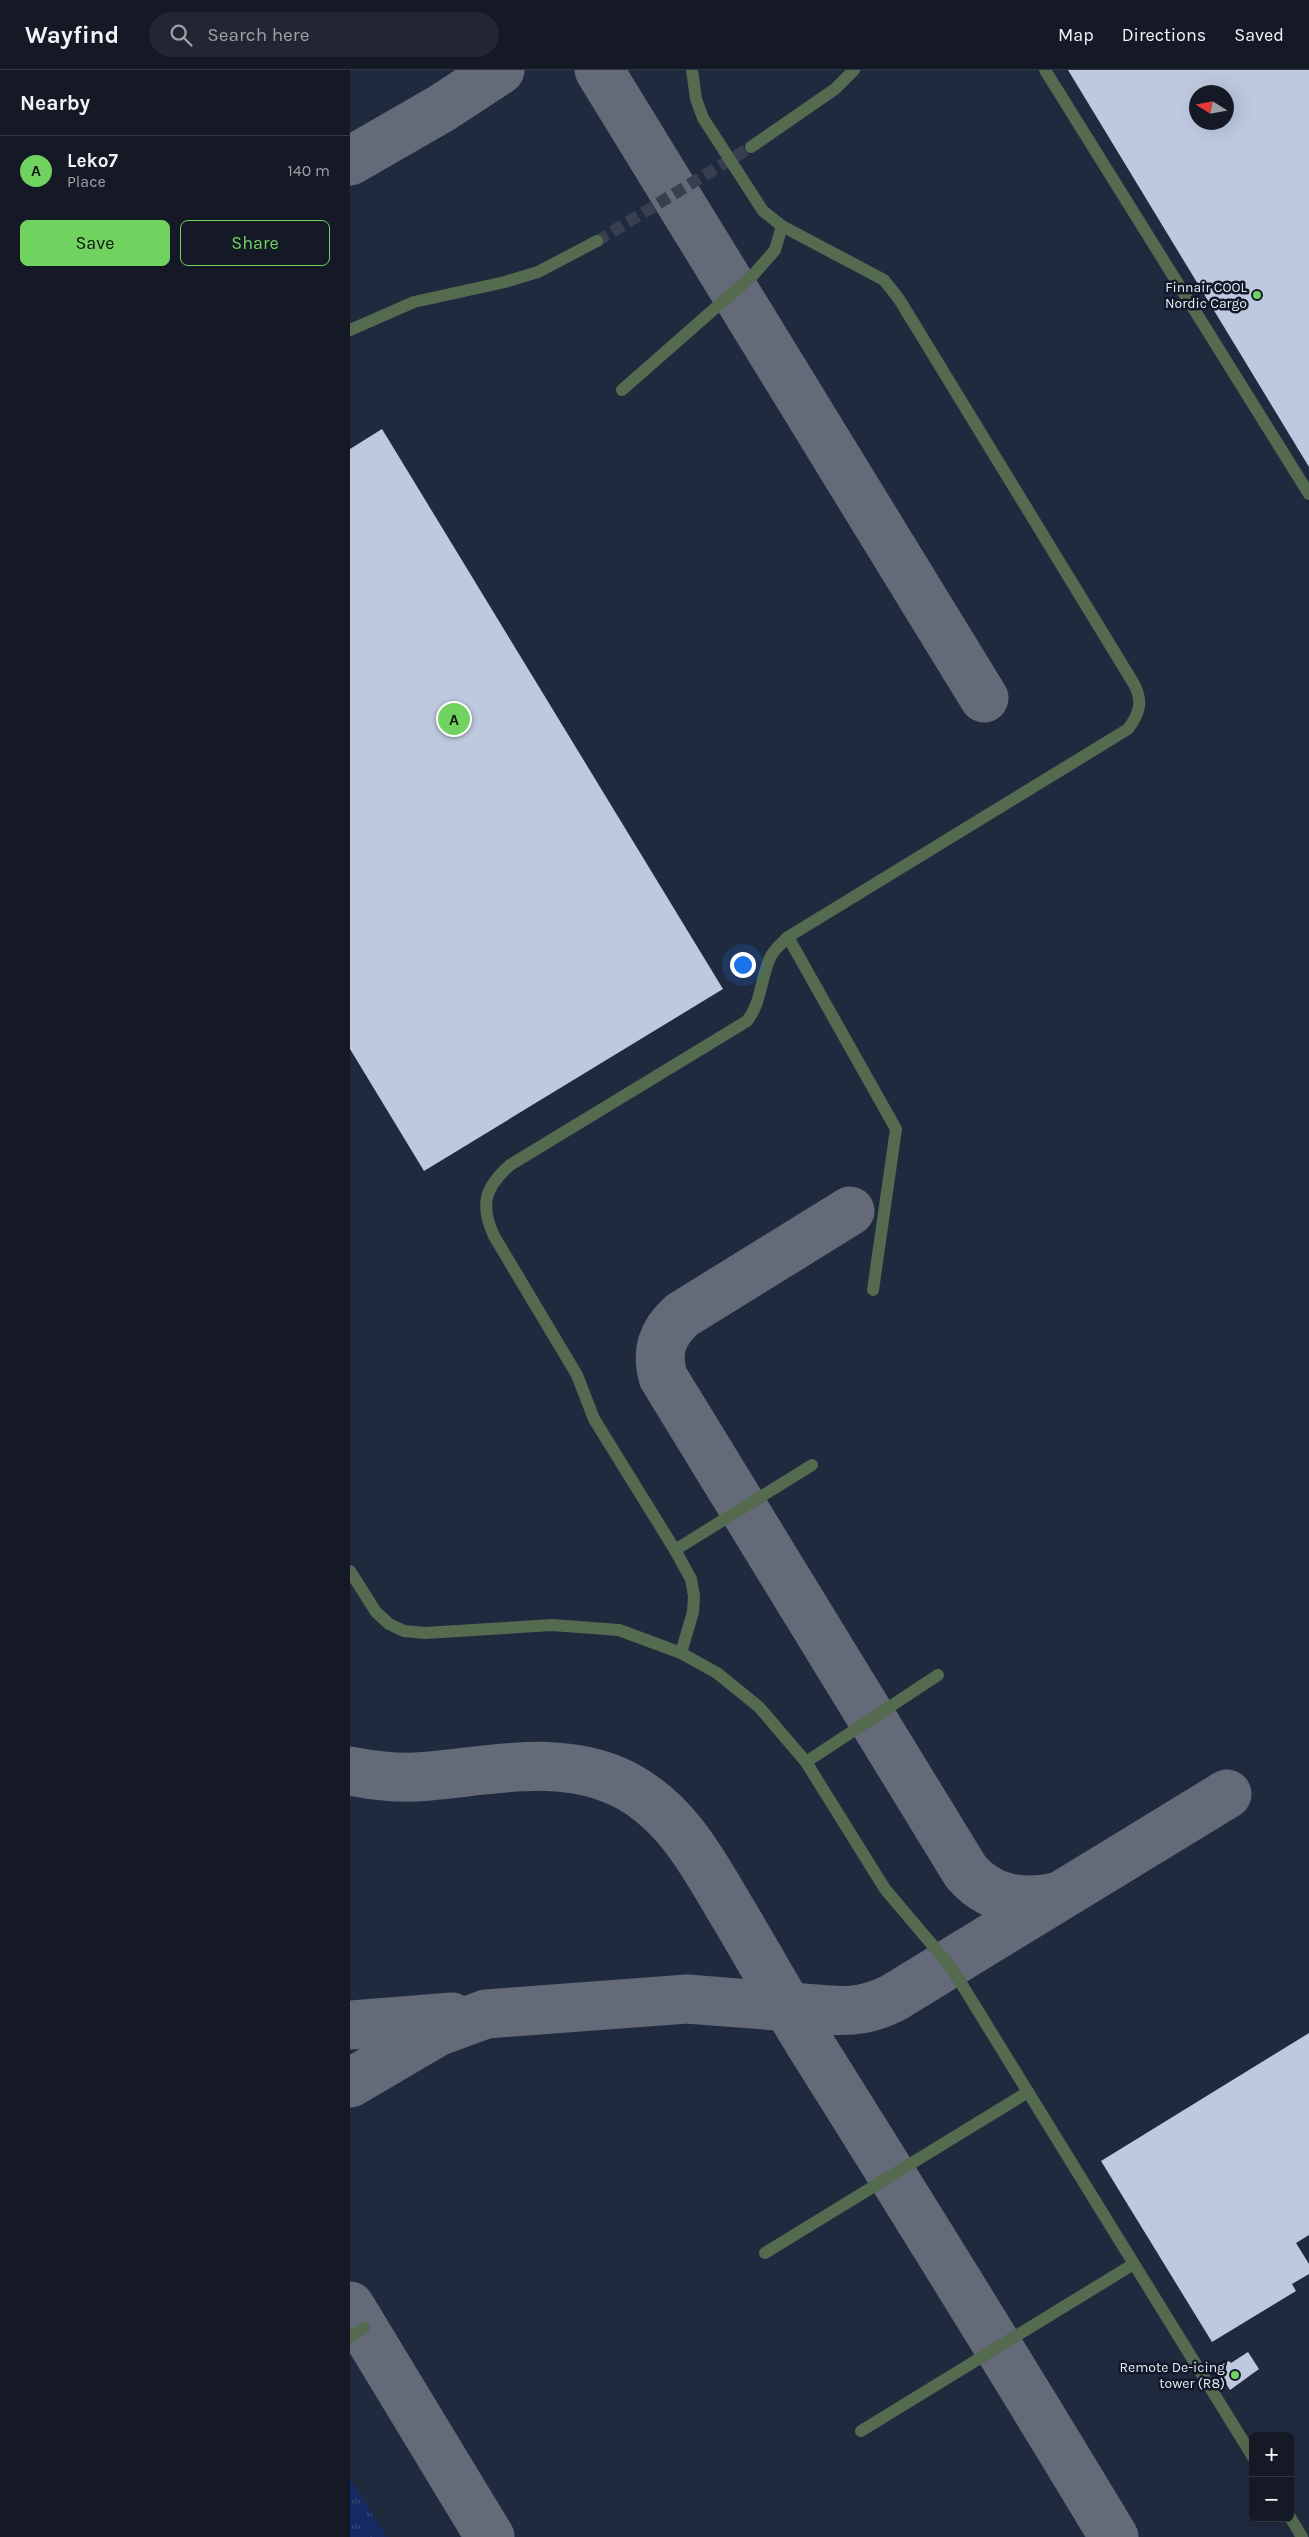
<!DOCTYPE html>
<meta charset="utf-8">
<style>
body{margin:0;font-family:Karla,sans-serif;background:#212632;color:#f1f3f6}
.controls{position:absolute;right:15px;bottom:15px;display:grid;overflow:hidden;border-radius:8px;box-shadow:0 5px 20px #0002}
.controls button{width:45px;height:45px;display:grid;place-items:center;padding:0;border:0;border-bottom:1px solid #333842;background:#141925;color:#f1f3f6;font:25px sans-serif}
.compass{position:absolute;left:839px;top:15px;width:45px;height:45px;border-radius:50%;background:#141925;box-shadow:0 5px 20px #0002;rotate:281deg}
.you{position:absolute;left:392px;top:894px;width:18px;height:18px;margin:-12px;border:4px solid #fff;border-radius:50%;background:#1a73e8;box-shadow:0 0 0 8px #1a73e833}
.badge{display:grid;place-items:center;width:32px;height:32px;border-radius:50%;background:#70d35f;color:#111;font-size:16px;font-weight:700}
.pin{position:absolute;translate:-50% -50%;border:2px solid #fff;box-shadow:0 1px 5px #0006}
.list{margin:0;padding:0;list-style:none}
h2{display:flex;justify-content:space-between;align-items:center;height:65px;margin:0;padding:0 20px;font-size:21px}
h2 small{font-size:16px;font-weight:400;color:#9da0a7}
.list li{display:grid;grid-template-columns:32px 1fr auto;gap:15px;align-items:center;box-sizing:border-box;height:70px;padding:0 20px;border-top:1px solid #333842}
.list b{display:block;font-size:19px;white-space:nowrap}
.list p{margin:0;font-size:16px;white-space:nowrap;color:#9da0a7}
.list em{font-size:16px;font-style:normal;color:#9da0a7}
.actions{display:flex;gap:10px;padding:15px 20px}
.actions a{flex:1;padding:11px 0;border:1px solid #70d35f;border-radius:8px;text-align:center;font-size:18px;color:#70d35f}
.actions .main{background:#70d35f;color:#111}
.icon{flex:none;width:28px;height:28px;fill:none;stroke:currentColor;stroke-width:2;stroke-linecap:round;stroke-linejoin:round}
.map{position:relative;flex:none;width:959px;height:2467px;overflow:hidden}
header{display:flex;align-items:center;gap:30px;box-sizing:border-box;height:70px;padding:0 25px;background:#141925;border-bottom:1px solid #333842}
header strong{font-size:24px}
nav{display:flex;gap:28px;margin-inline-start:auto;font-size:18px}
.search{width:350px;height:45px;background:#212632;display:flex;align-items:center;gap:12px;box-sizing:border-box;padding:0 18px;border-radius:28px;color:#9da0a7;font-size:19px}
main{display:flex}
aside{flex:1;background:#141925}
.map>svg:first-child{display:block}
.built{fill:#202a3f;fill-rule:evenodd}
.grass{fill:url(#grass-tufts)}
.lines{fill:none;stroke-linecap:round;stroke-linejoin:round}
.taxiway{stroke:#646a78;stroke-width:49}
.building{fill:#bec9df;fill-rule:evenodd}
.minor-tunnel{stroke:#393f4f;stroke-width:12;stroke-dasharray:12 6;stroke-linecap:butt}
.minor{stroke:#546b50;stroke-width:12}
.poi-dot{fill:#70d35f;stroke:#111827;stroke-width:2}
.labels{text-anchor:middle;stroke-width:5;stroke-linejoin:round;paint-order:stroke}
.poi-label{font-size:14px;fill:#e6ebf6;stroke:#111827;text-anchor:end}
</style>
<header>
<strong>Wayfind</strong>
<div class="search"><svg class="icon" aria-label="search" viewBox="0 0 24 24"><circle cx="10" cy="10" r="6"/><path d="M15 15l6 6"/></svg>Search here</div>
<nav><a>Map</a><a>Directions</a><a>Saved</a></nav>
</header>
<main>
<aside>
<h2>Nearby<small></small></h2>
<ul class="list">
<li><span class="badge">A</span><div><b>Leko7</b><p>Place</p></div><em>140 m</em></li>
</ul>
<div class="actions"><a class="main">Save</a><a>Share</a></div>
</aside>
<div class="map">
<svg width="959" height="2467" viewBox="0 0 959 2467">
<defs>
<pattern id="grass-tufts" width="24" height="20" patternUnits="userSpaceOnUse" patternTransform="scale(1.25)"><rect width="24" height="20" fill="#142a62"/><path d="M3 7l-1-3M5 7V3M7 7l1-3M15 17l-1-3M17 17v-4M19 17l1-3" fill="none" stroke="#364979"/></pattern>
</defs>
<rect width="100%" height="100%" fill="#1a2131"/>
<path class="built" d="M0 0H959V2467H0ZM846 22H876V52H846ZM903 2366H940V2448H903Z"/>
<polygon class="grass" points="0,2409 37,2467 0,2467"/>
<g class="lines">
<g class="taxiway">
<polyline points="249,0 634,628"/>
<polyline points="0,91 92,38 150,0"/>
<path d="M500 1141 332 1245C312 1263 306 1281 313 1307L616 1802C640 1830 672 1834 706 1827"/>
<path d="M0 1701C21 1705 43 1708 65 1707 134 1703 209 1681 275 1715 330 1744 356 1799 387 1850 413 1894 438 1939 465 1982 566 2143 666 2304 764 2467"/>
<polyline points="0,1955 102,1947"/>
<path d="M0 2013 87 1962 136 1944 337 1929 479 1940C503 1942 521 1939 543 1928L877 1724"/>
<polyline points="0,2236 140,2467"/>
</g>
</g>
<g class="building">
<path d="M718 0H959V397ZM846 22H876V52H846Z"/>
<polygon points="32,359 373,919 74,1101 0,979 0,379"/>
<polygon points="959,1963 959,2165 946,2173 959,2194 959,2204 942,2214 946,2221 862,2272 751,2091"/>
<polygon points="898,2282 909,2299 880,2320 866,2298 879,2291 881,2293"/>
</g>
<g class="lines">
<polyline class="minor-tunnel" points="247,171 401,77"/>
<g class="minor">
<polyline points="695,0 959,424"/>
<polyline points="401,77 485,19 504,0"/>
<polyline points="0,260 64,232 155,212 188,202 247,171"/>
<polyline points="272,320 404,204 425,180 432,156"/>
<polyline points="438,867 546,1059 523,1220"/>
<polyline points="325,1480 462,1395"/>
<polyline points="0,1501 26,1542 39,1554 54,1561 75,1563 202,1555 269,1560 331,1583 367,1603 409,1637 456,1692 535,1819 601,1897 903,2387"/>
<path d="M331 1583 343 1542 344 1526 341 1509 325 1480 244 1349 227 1305 144 1166C130 1135 134 1118 160 1095L397 951C412 932 410 910 420 888 423 880 431 874 438 867L778 659C790 643 793 631 784 614L549 229 534 210 432 156 413 141 353 48 346 29 342 0"/>
<polyline points="456,1692 588,1605"/>
<polyline points="415,2183 678,2022"/>
<polyline points="0,2267 14,2258"/>
<polyline points="511,2361 782,2195"/>
<polyline points="940,2447 952,2467"/>
</g>
</g>
<g class="poi-dot">
<circle cx="907" cy="225" r="5"/>
<circle cx="885" cy="2305" r="5"/>
</g>
<g class="labels">
<g class="poi-label">
<text x="897" y="222">Finnair COOL<tspan x="897" dy="16">Nordic Cargo</tspan></text>
<text x="875" y="2302">Remote De-icing<tspan x="875" dy="16">tower (R8)</tspan></text>
</g>
</g>
</svg>
<div class="controls">
<button>+</button>
<button>−</button>
</div>
<svg class="compass" viewBox="-18 -18 36 36"><path d="M0-13l5 13h-10z" fill="#e53935"/><path d="M0 13l5-13h-10z" fill="#9da0a7"/></svg>
<div class="you"></div>
<div class="pin badge" style="left:104px;top:649px">A</div>
</div>
</main>
